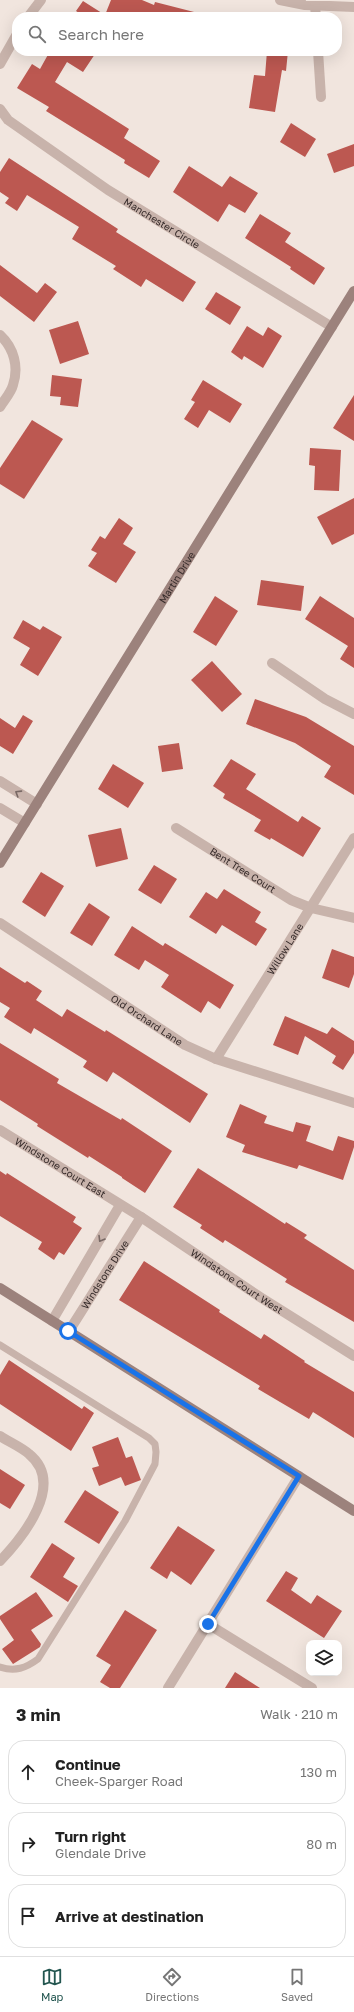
<!DOCTYPE html>
<meta charset="utf-8">
<style>
body{margin:0;font-family:"Golos Text",sans-serif;background:#f6f6f6;color:#222}
.controls{position:absolute;right:12px;bottom:12px;display:grid;overflow:hidden;border-radius:8px;box-shadow:0 4px 16px #0002}
.controls button{width:36px;height:36px;display:grid;place-items:center;padding:0;border:0;border-bottom:1px solid #e0e0e0;background:#fff;color:#222;font:20px sans-serif}
.stop{position:absolute;width:12px;height:12px;margin:-9px;border:3px solid #1a73e8;border-radius:50%;background:#fff}
.stop.end{background:#1a73e8;border-color:#fff;box-shadow:0 1px 4px #0008}
.list{margin:0;padding:0;list-style:none}
h2{display:flex;justify-content:space-between;align-items:center;height:52px;margin:0;padding:0 16px;font-size:17px}
h2 small{font-size:13px;font-weight:400;color:#767676}
.list li{display:grid;grid-template-columns:26px 1fr auto;gap:12px;align-items:center;box-sizing:border-box;height:64px;margin:0 8px 8px;padding:0 8px;border:1px solid #e0e0e0;border-radius:16px}
.list b{display:block;font-size:15px;white-space:nowrap}
.list p{margin:0;font-size:13px;white-space:nowrap;color:#767676}
.list em{font-size:13px;font-style:normal;color:#767676}
.icon{flex:none;width:22px;height:22px;fill:none;stroke:currentColor;stroke-width:2;stroke-linecap:round;stroke-linejoin:round}
.map{position:relative;flex:none;width:354px;height:1688px;overflow:hidden}
.search{position:absolute;background:#fff;box-shadow:0 4px 16px #0002;left:12px;right:12px;top:12px;height:44px;display:flex;align-items:center;gap:10px;box-sizing:border-box;padding:0 14px;border-radius:16px;color:#767676;font-size:15px}
.sheet{height:268px;background:#fff}
nav{display:flex;justify-content:space-around;align-items:center;box-sizing:border-box;height:56px;border-top:1px solid #e0e0e0;background:#fff;font-size:11px;color:#767676}
nav a{display:grid;justify-items:center;gap:2px}
nav .on{color:#22554f}
.map>svg:first-child{display:block}
.building{fill:#bc5851}
.lines{fill:none;stroke-linecap:round;stroke-linejoin:round}
.lane{stroke:#c8b3ab;stroke-width:7}
.street{stroke:#c8b3ab;stroke-width:10}
.secondary{stroke:#9c827c;stroke-width:10}
.oneway{stroke:#786864}
.route{stroke:#1a73e8;stroke-width:5}
.labels{text-anchor:middle;stroke-width:4;stroke-linejoin:round;paint-order:stroke}
.street-label{font-size:10px;fill:#362b2a;stroke:#f9f0ea}
</style>
<div class="map">
<svg width="354" height="1688" viewBox="0 0 354 1688">
<rect width="100%" height="100%" fill="#f1e5de"/>
<g class="building">
<polygon points="111,0 142,0 154,5 155,2 198,13 197,17 85,17 76,11 83,1 105,15"/>
<polygon points="50,51 97,51 83,72 67,62 55,82 129,129 124,138 160,161 149,178 124,163 125,160 46,111 49,107 17,88 32,64 40,69"/>
<polygon points="267,51 288,51 286,71 282,70 275,112 249,108 254,75 265,76"/>
<polygon points="291,123 316,139 305,157 280,142"/>
<polygon points="354,144 354,166 334,173 327,154"/>
<polygon points="9,158 118,229 116,232 196,282 183,302 146,279 141,287 113,269 116,266 72,239 79,227 27,195 17,211 5,203 9,198 0,192 0,172"/>
<polygon points="189,166 222,187 230,176 258,193 245,213 229,204 218,222 173,192"/>
<polygon points="260,214 291,233 285,242 325,268 314,285 290,269 291,267 245,238"/>
<polygon points="0,265 37,293 45,283 57,292 34,322 0,296"/>
<polygon points="216,292 241,307 230,325 205,309"/>
<polygon points="78,321 89,354 60,364 49,330"/>
<polygon points="247,326 263,336 268,327 282,336 263,368 244,356 242,360 231,352"/>
<polygon points="52,375 82,379 78,407 60,405 61,397 50,396"/>
<polygon points="203,380 242,404 230,423 209,410 198,428 184,419 195,402 191,400"/>
<polygon points="354,395 354,441 333,428"/>
<polygon points="32,420 63,439 24,499 0,484 0,468"/>
<polygon points="310,448 341,450 339,491 314,490 315,466 309,465"/>
<polygon points="354,498 354,534 332,545 317,517"/>
<polygon points="119,518 133,528 123,544 136,552 116,583 88,566 97,553 91,550 100,536 105,539"/>
<polygon points="261,580 304,586 301,611 257,605"/>
<polygon points="215,596 238,611 216,646 193,632"/>
<polygon points="320,596 354,618 354,668 340,659 348,646 305,619"/>
<polygon points="23,620 40,630 43,626 62,637 38,676 20,665 30,648 13,638"/>
<polygon points="212,661 242,694 222,712 191,680"/>
<polygon points="255,699 306,717 354,746 354,795 324,777 331,766 295,743 246,724"/>
<polygon points="23,715 33,721 13,754 0,746 0,718 15,728"/>
<polygon points="179,743 183,769 162,772 158,746"/>
<polygon points="231,759 256,774 246,789 298,822 302,816 321,828 303,857 271,838 270,840 254,831 261,820 223,798 225,794 213,786"/>
<polygon points="113,764 144,783 128,808 98,789"/>
<polygon points="121,828 128,859 96,867 88,835"/>
<polygon points="154,865 177,879 161,904 138,890"/>
<polygon points="41,872 64,886 45,917 22,902"/>
<polygon points="224,889 261,912 255,922 267,929 256,946 222,925 216,934 189,917 206,892 217,899"/>
<polygon points="89,903 110,917 92,946 70,933"/>
<polygon points="132,926 163,946 165,943 234,985 220,1009 208,1001 201,1013 161,987 169,975 145,960 139,970 114,955"/>
<polygon points="332,949 354,957 354,974 349,988 322,978"/>
<polygon points="0,967 25,983 27,981 42,991 36,1000 62,1017 67,1009 105,1032 106,1030 208,1094 190,1123 113,1072 107,1082 83,1067 87,1061 34,1028 31,1034 4,1017 10,1008 0,1002"/>
<polygon points="285,1016 327,1034 332,1027 354,1041 354,1053 343,1070 332,1063 336,1056 305,1036 298,1055 273,1045"/>
<polygon points="0,1043 59,1079 57,1083 121,1120 122,1118 172,1151 145,1193 122,1178 122,1177 89,1156 88,1158 37,1126 38,1124 0,1100"/>
<polygon points="240,1104 267,1116 264,1123 293,1132 296,1122 311,1126 306,1141 333,1151 338,1136 354,1141 354,1147 343,1180 299,1165 297,1169 242,1152 245,1145 226,1137"/>
<polygon points="198,1168 285,1224 286,1222 307,1235 304,1238 354,1270 354,1322 285,1282 287,1279 225,1240 223,1243 200,1228 202,1225 173,1207"/>
<polygon points="0,1171 6,1175 7,1173 76,1217 73,1222 82,1228 64,1255 59,1252 54,1260 38,1249 42,1242 0,1216"/>
<polygon points="144,1261 220,1310 219,1312 261,1339 264,1334 305,1361 304,1362 354,1392 354,1438 313,1412 309,1419 280,1402 258,1389 260,1386 119,1300"/>
<polygon points="9,1360 82,1409 84,1406 94,1413 71,1451 0,1404 0,1375"/>
<polygon points="118,1437 126,1458 132,1456 141,1480 125,1486 121,1477 99,1486 92,1468 99,1466 92,1447"/>
<polygon points="0,1469 25,1485 10,1509 0,1503"/>
<polygon points="85,1490 119,1512 99,1544 64,1522"/>
<polygon points="178,1526 215,1550 191,1585 171,1571 167,1579 150,1568"/>
<polygon points="52,1543 75,1558 63,1577 78,1586 68,1602 30,1577"/>
<polygon points="286,1571 298,1578 291,1590 311,1604 317,1595 342,1611 324,1638 266,1601"/>
<polygon points="36,1592 53,1616 31,1630 41,1644 40,1647 13,1664 2,1649 14,1640 0,1619 0,1616"/>
<polygon points="125,1610 157,1630 120,1688 110,1688 100,1682 111,1665 96,1656"/>
<polygon points="235,1672 260,1688 225,1688"/>
</g>
<g class="lines">
<path class="lane" d="M0 1345 149 1438 155 1444 156 1452 155 1464 125 1521 38 1659C26 1668 15 1672 0 1667"/>
<g class="street">
<polyline points="280,0 305,5 354,7"/>
<polyline points="315,6 316,17"/>
<polyline points="28,17 41,0"/>
<polyline points="318,51 321,97"/>
<polyline points="0,64 17,34"/>
<path id="s1" d="M0 109 8 120 108 190 332 327"/>
<path d="M0 335C14 348 19 367 13 385 11 393 4 400 0 407"/>
<polyline points="272,663 325,699 354,714"/>
<polyline points="0,781 37,804"/>
<polyline points="0,808 25,823"/>
<path id="s2" d="M176 828 291 900 311 908 354 918"/>
<path id="s3" d="M0 923 185 1045 216 1059 354 1103"/>
<path id="s4" d="M216 1059 354 838"/>
<path id="s5" d="M0 1130 141 1217 260 1297 354 1356"/>
<polyline points="52,1321 120,1205"/>
<path id="s6" d="M69 1331 141 1217"/>
<path d="M0 1436C9 1442 21 1447 29 1454 66 1484 23 1537 0 1561"/>
<polyline points="208,1624 312,1688"/>
<polyline points="168,1688 299,1476"/>
</g>
<g class="secondary">
<path id="s7" d="M0 863 354 291"/>
<polyline points="0,1288 354,1511"/>
</g>
</g>
<defs><path id="oneway-chevron" d="M-2-3.5L2.5 0L-2 3.5" fill="none" stroke-width="1.6" stroke-linecap="round" stroke-linejoin="round"/></defs>
<g class="oneway">
<use href="#oneway-chevron" transform="translate(18 793) rotate(-148)"/>
<use href="#oneway-chevron" transform="translate(101 1239) rotate(121)"/>
</g>
<g class="lines">
<polyline class="route" points="68,1331 299,1476 208,1624"/>
</g>
<g class="labels">
<g class="street-label">
<text dy="4" stroke="none"><textPath href="#s1" startOffset="199">Manchester Circle</textPath></text>
<text dy="4" stroke="none"><textPath href="#s7" startOffset="336">Martin Drive</textPath></text>
<text dy="4" stroke="none"><textPath href="#s2" startOffset="79">Bent Tree Court</textPath></text>
<text dy="4" stroke="none"><textPath href="#s4" startOffset="130">Willow Lane</textPath></text>
<text dy="4" stroke="none"><textPath href="#s3" startOffset="176">Old Orchard Lane</textPath></text>
<text dy="4" stroke="none"><textPath href="#s5" startOffset="71">Windstone Court East</textPath></text>
<text dy="4" stroke="none"><textPath href="#s6" startOffset="67">Windstone Drive</textPath></text>
<text dy="4" stroke="none"><textPath href="#s5" startOffset="281">Windstone Court West</textPath></text>
</g>
</g>
</svg>
<div class="controls">
<button><svg class="icon" aria-label="layers" viewBox="0 0 24 24"><path d="M12 4l9 5-9 5-9-5zM3 14l9 5 9-5"/></svg></button>
</div>
<div class="stop" style="left:68px;top:1331px"></div>
<div class="stop end" style="left:208px;top:1624px"></div>
<div class="search"><svg class="icon" aria-label="search" viewBox="0 0 24 24"><circle cx="10" cy="10" r="6"/><path d="M15 15l6 6"/></svg>Search here</div>
</div>
<section class="sheet">
<h2>3 min<small>Walk · 210 m</small></h2>
<ul class="list">
<li><svg class="icon" aria-label="ahead" viewBox="0 0 24 24"><path d="M12 20V5M6 11l6-6 6 6"/></svg><div><b>Continue</b><p>Cheek-Sparger Road</p></div><em>130 m</em></li>
<li><svg class="icon" aria-label="right" viewBox="0 0 24 24"><path d="M7 20v-9h11M14 6l5 5-5 5"/></svg><div><b>Turn right</b><p>Glendale Drive</p></div><em>80 m</em></li>
<li><svg class="icon" aria-label="arrive" viewBox="0 0 24 24"><path d="M6 21V4h12l-3 4 3 4H6"/></svg><div><b>Arrive at destination</b></div></li>
</ul>
</section>
<nav>
<a class="on"><svg class="icon" aria-label="map" viewBox="0 0 24 24"><path d="M3 6l6-2 6 2 6-2v14l-6 2-6-2-6 2zM9 4v14M15 6v14"/></svg>Map</a>
<a><svg class="icon" aria-label="directions" viewBox="0 0 24 24"><path d="M12 3l9 9-9 9-9-9zM9 14v-3h6M13 9l2 2-2 2"/></svg>Directions</a>
<a><svg class="icon" aria-label="saved" viewBox="0 0 24 24"><path d="M7 4h10v16l-5-4-5 4z"/></svg>Saved</a>
</nav>
